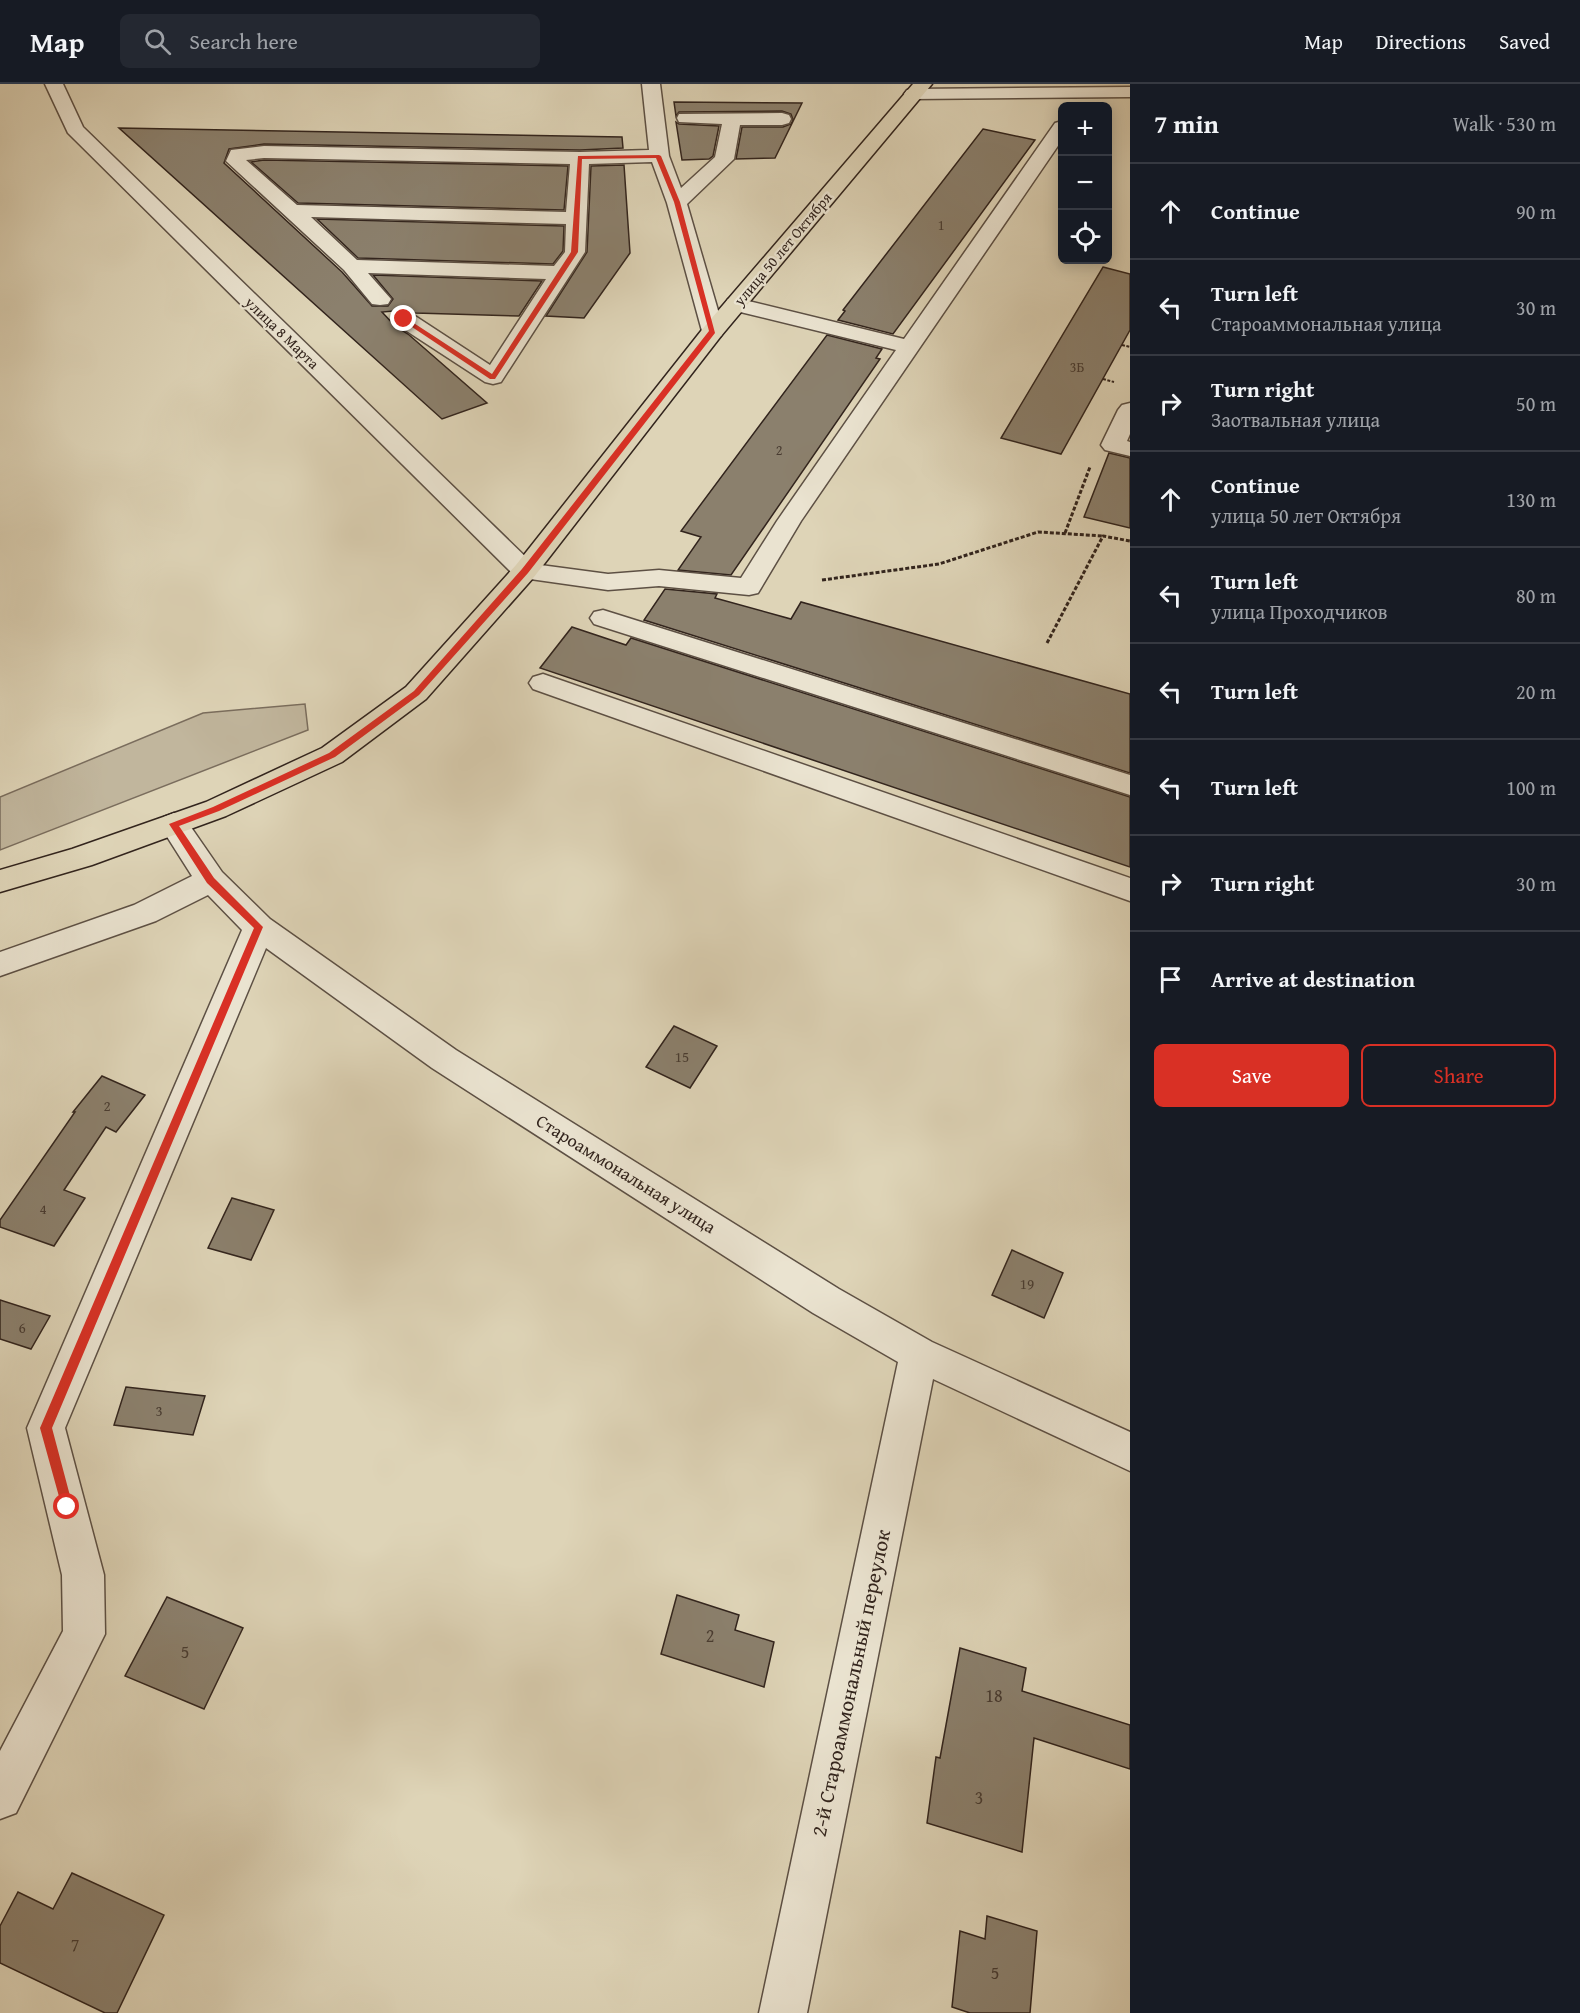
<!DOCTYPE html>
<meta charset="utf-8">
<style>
body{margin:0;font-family:"Gentium Book Plus",serif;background:#242831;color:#f1f3f6}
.controls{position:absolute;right:18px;top:18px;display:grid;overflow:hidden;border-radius:9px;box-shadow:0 3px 15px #0003}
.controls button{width:54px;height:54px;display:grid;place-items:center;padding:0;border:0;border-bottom:2px solid #363941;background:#171b24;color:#f1f3f6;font:30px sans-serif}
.stop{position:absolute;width:18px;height:18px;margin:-14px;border:4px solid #d93025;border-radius:50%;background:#fff}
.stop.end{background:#d93025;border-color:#fff;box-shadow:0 2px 6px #0008}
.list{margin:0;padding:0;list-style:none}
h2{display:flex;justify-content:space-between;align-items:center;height:78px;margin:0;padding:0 24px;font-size:26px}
h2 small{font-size:20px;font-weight:400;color:#9ea1a6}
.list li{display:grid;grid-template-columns:39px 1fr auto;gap:18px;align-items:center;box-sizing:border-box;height:96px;padding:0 24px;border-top:2px solid #363941}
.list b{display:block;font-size:22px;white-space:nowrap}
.list p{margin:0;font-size:20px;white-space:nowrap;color:#9ea1a6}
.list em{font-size:20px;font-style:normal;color:#9ea1a6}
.actions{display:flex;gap:12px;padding:18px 24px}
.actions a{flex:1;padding:14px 0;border:2px solid #d93025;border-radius:9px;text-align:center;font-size:21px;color:#d93025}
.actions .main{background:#d93025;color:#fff}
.icon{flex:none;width:33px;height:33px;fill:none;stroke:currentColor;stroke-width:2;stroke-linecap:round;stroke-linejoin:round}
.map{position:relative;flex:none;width:1130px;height:1929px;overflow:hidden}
header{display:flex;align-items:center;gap:36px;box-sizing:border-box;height:84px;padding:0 30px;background:#171b24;border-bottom:2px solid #363941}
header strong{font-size:28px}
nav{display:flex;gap:33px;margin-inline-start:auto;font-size:21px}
.search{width:420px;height:54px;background:#242831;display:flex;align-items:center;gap:15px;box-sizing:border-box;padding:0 21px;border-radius:9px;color:#9ea1a6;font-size:22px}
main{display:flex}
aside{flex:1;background:#171b24}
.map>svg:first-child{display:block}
.green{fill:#c1b69d;stroke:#7a6d5d;stroke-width:1.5}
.building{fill:#8b806d;stroke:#32241d;stroke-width:1.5}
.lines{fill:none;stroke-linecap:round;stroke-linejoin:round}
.minor-casing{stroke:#5d5044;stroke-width:3}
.major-casing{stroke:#32241d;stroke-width:3}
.path-far1{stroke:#32241d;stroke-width:2;stroke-dasharray:3 1.5;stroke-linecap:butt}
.path{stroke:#32241d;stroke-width:3;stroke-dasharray:4 2;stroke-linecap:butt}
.minor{fill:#eae3d0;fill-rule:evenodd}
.major{fill:#ded4b7;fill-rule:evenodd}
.route{fill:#d93025}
.labels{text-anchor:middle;stroke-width:4.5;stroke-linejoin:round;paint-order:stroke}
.far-number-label{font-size:14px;fill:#483b31}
.far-street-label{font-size:15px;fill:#32241d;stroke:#eae3d0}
.number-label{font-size:15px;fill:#483b31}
.street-label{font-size:18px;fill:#32241d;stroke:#eae3d0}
.near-number-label{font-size:18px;fill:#483b31}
.near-street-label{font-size:21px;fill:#32241d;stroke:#eae3d0}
</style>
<header>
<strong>Map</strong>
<div class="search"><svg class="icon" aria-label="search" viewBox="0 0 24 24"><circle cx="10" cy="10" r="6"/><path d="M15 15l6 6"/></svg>Search here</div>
<nav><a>Map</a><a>Directions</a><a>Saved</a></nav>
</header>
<main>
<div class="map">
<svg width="1130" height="1929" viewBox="0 0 1130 1929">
<rect width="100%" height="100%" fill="#ded4b7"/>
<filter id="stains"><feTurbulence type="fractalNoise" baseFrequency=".00333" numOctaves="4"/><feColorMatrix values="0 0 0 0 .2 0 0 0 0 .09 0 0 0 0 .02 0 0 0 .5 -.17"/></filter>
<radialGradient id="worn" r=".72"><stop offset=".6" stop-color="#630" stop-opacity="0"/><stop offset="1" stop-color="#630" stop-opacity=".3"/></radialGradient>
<polygon class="green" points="305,620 308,646 0,766 0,713 203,629"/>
<g class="building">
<polygon points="674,18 802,19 775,74 736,75 742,43 783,43 791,40 793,36 791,30 782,27 679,28 676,32"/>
<polygon points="676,38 679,40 719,42 713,72 709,75 682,76"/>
<polygon points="119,44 622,53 623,64 580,66 264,60 229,65 224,79 342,188 372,222 388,222 393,215 373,191 542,197 519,232 415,229 405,226 382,228 395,242 408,250 487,319 442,335"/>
<polygon points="983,45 1035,56 893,250 838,236 845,227 843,226"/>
<polygon points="264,76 568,82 564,126 298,119 251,78"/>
<polygon points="624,81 630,169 584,234 546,232 587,168 591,82"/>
<polygon points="317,135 564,142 563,167 553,180 358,174"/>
<polygon points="1103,183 1130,190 1130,246 1061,370 1001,354"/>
<polygon points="827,251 882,265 876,274 880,275 731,491 678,486 701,453 681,447"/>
<polygon points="1109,369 1130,374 1130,444 1084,433"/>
<polygon points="665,505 717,510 715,514 791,535 801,518 1130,610 1130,689 644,536"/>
<polygon points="572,543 626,561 631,554 1130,713 1130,783 540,584"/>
<polygon points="674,942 717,962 690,1004 646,983"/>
<polygon points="102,992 145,1011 116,1048 106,1043 64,1106 85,1114 54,1162 0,1143 0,1136 75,1028 73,1028"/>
<polygon points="232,1114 274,1126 251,1176 208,1164"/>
<polygon points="1012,1166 1063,1189 1044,1234 992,1211"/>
<polygon points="0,1216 50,1232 31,1265 0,1255"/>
<polygon points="126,1303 205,1312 193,1351 114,1341"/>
<polygon points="677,1511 739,1531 735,1546 774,1558 764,1603 661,1570"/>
<polygon points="167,1513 243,1544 204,1625 125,1592"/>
<polygon points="960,1564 1026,1584 1022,1607 1130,1641 1130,1685 1034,1654 1022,1768 927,1739 936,1673 940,1674"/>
<polygon points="72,1789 164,1831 117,1929 105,1929 0,1879 0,1842 18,1808 53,1825"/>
<polygon points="987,1832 1037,1847 1030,1929 970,1929 952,1923 960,1847 985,1855"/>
</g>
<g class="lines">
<g class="minor-casing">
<g id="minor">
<polygon points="45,0 63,0 83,43 533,480 608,490 659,486 741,494 777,437 896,266 728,225 725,220 728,215 736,214 904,255 1055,39 1062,37 1062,56 801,437 758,509 749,511 659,502 608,506 516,493 68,49"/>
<path d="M642 0H660L669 72 681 104 715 73 722 40 679 38 677 34 679 30 782 29 789 31 791 35 789 39 782 41H740L734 75 687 120 724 247 721 252 713 254 705 252 702 247 667 119 652 78 589 80 585 168 501 298 493 300 485 298 396 240 393 235 396 230 404 228 412 230 490 281 546 195 368 189 391 215 388 220 380 221 372 220 344 186 226 77 231 66 264 62 580 68 649 66ZM264 74 570 80 566 128 297 121 246 76ZM311 133 566 140 565 168 554 182 357 176Z"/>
<polygon points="1130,3 1130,13 913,15 907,14 904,10 907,6 913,5"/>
<polygon points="1130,319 1130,350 1127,357 1130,358 1130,372 1105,366 1101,361 1118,326 1122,321"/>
<polygon points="603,526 1130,691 1130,711 594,540 590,534 594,528"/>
<polygon points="543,590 1130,794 1130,817 533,605 529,599 533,593"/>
<polygon points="174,729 184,733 222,788 270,835 456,966 839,1205 932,1258 1130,1348 1130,1387 933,1295 807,1929 759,1929 898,1278 813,1229 432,984 266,864 65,1344 104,1491 105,1550 16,1729 0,1735 0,1667 63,1547 62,1491 27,1344 242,846 208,811 156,837 0,892 0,868 134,821 192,792 159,740 164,733"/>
</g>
</g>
<g class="major-casing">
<polygon id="major" points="913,0 932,0 721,252 534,493 426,615 342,678 226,732 92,781 0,808 0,786 72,765 206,718 322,664 406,603 516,481 705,242"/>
</g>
<g class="path-far1">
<polyline points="1122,261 1130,263"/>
<polyline points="1103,295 1114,298"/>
</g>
<g class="path">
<polyline points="1065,449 1090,383"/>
<polyline points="822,496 939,480 1038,448 1103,452"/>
<polyline points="1047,559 1103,452 1130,457"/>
</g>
<use href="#minor" class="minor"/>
<use href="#major" class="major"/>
</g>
<polygon class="route" points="659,71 661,72 680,118 715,249 528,489 419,611 335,673 219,727 179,742 214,794 263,843 52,1344 73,1423 67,1429 63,1427 40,1344 254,844 207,799 169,740 213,723 329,669 414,607 522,485 709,247 674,118 656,74 582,75 578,168 495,295 490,295 400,235 406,234 492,290 571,168 578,72"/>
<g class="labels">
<g class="far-number-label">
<text x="941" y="146">1</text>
<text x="1077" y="288">3Б</text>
<text x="779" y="371">2</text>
</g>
<g class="far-street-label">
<text transform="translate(783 165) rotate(-50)" y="5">улица 50 лет Октября</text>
<text transform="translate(282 249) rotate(44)" y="5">улица 8 Марта</text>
</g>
<g class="number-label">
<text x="682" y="978">15</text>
<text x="107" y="1027">2</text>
<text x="43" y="1130">4</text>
<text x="1027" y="1205">19</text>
<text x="22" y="1249">6</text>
<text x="159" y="1332">3</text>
</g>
<g class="street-label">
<text transform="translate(626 1090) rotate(32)" y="6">Староаммональная улица</text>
</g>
<g class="near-number-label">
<text x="710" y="1558">2</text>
<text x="185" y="1574">5</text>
<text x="994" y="1618">18</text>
<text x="979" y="1720">3</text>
<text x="75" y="1867">7</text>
<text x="995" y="1895">5</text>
</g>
<g class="near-street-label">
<text transform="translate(851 1599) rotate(-78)" y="7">2-й Староаммональный переулок</text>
</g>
</g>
<rect width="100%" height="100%" filter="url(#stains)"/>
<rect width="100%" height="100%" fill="url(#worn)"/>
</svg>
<div class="controls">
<button>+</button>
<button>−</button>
<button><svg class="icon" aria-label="locate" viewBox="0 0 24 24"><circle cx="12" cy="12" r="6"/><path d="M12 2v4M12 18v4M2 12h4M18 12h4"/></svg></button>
</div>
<div class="stop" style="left:67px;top:1423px"></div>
<div class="stop end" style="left:404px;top:235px"></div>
</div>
<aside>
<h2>7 min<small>Walk · 530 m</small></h2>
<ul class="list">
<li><svg class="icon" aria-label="ahead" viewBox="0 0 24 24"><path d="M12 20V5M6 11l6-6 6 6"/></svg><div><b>Continue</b></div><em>90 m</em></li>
<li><svg class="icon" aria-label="left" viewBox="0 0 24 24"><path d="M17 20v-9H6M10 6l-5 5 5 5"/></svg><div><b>Turn left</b><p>Староаммональная улица</p></div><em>30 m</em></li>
<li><svg class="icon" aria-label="right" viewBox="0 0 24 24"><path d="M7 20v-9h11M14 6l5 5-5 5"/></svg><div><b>Turn right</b><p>Заотвальная улица</p></div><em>50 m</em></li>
<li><svg class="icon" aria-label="ahead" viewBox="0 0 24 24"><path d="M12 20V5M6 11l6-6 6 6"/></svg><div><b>Continue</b><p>улица 50 лет Октября</p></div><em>130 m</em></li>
<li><svg class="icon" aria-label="left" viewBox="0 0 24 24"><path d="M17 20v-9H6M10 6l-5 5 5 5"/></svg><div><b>Turn left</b><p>улица Проходчиков</p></div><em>80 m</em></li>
<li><svg class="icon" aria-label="left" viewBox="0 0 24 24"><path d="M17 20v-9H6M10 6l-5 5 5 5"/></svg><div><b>Turn left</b></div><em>20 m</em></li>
<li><svg class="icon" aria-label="left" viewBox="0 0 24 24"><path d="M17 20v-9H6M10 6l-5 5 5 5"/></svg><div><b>Turn left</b></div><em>100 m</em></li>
<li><svg class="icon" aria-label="right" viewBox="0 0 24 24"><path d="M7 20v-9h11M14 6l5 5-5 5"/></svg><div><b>Turn right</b></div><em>30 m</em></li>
<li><svg class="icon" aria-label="arrive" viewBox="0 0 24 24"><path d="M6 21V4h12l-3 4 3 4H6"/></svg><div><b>Arrive at destination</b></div></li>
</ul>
<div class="actions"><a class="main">Save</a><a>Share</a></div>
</aside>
</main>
